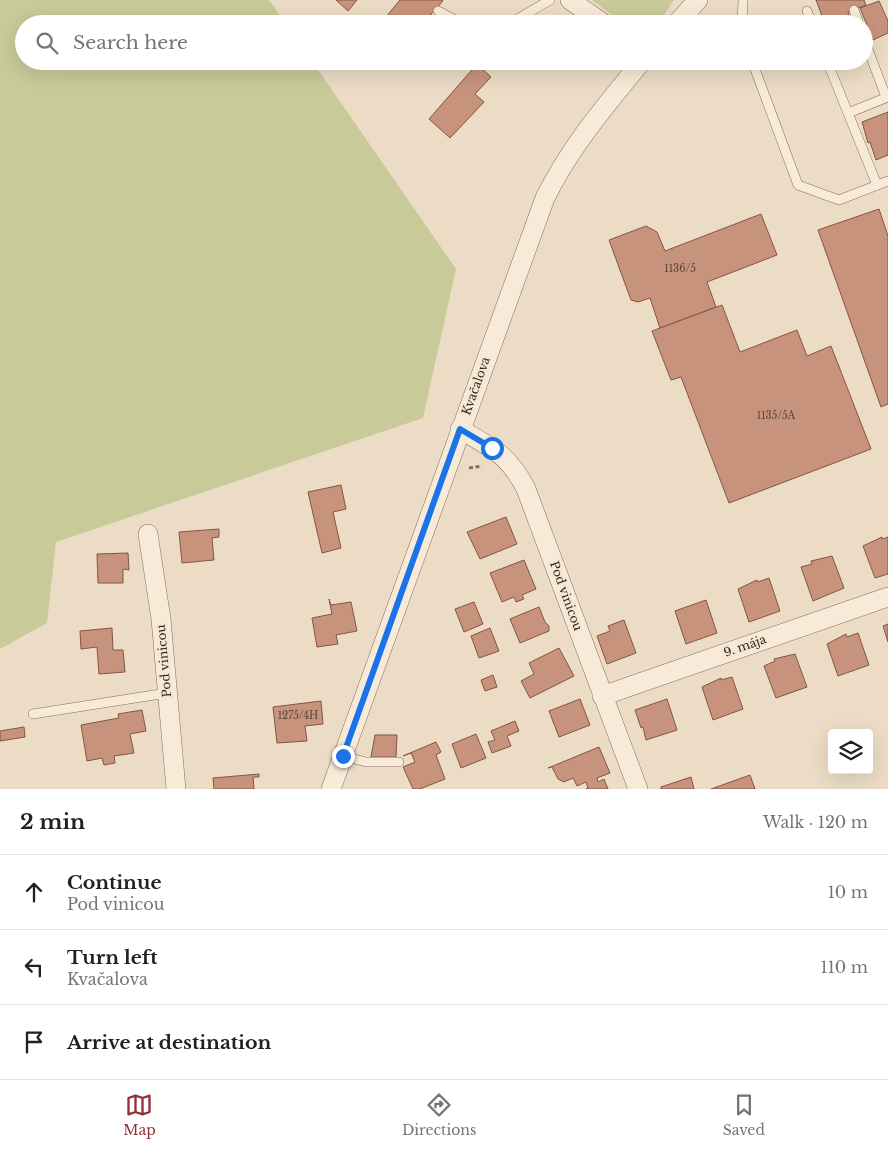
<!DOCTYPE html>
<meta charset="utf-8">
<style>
body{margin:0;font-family:"Libre Baskerville",serif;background:#f6f6f6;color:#202124}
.controls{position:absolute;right:15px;bottom:15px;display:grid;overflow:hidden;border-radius:5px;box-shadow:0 5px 20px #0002}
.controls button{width:45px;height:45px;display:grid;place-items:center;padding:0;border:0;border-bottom:1px solid #e0e0e0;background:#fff;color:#202124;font:25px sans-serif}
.stop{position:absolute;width:15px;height:15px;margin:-11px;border:4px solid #1a73e8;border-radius:50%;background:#fff}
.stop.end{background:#1a73e8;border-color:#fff;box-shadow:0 1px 5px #0008}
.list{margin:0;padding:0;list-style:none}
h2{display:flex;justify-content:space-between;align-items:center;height:65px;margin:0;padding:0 20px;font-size:21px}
h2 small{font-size:16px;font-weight:400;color:#757577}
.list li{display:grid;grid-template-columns:32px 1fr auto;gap:15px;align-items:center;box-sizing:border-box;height:75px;padding:0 20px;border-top:1px solid #e0e0e0}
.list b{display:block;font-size:19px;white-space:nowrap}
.list p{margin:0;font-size:16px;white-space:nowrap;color:#757577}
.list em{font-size:16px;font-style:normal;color:#757577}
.icon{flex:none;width:28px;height:28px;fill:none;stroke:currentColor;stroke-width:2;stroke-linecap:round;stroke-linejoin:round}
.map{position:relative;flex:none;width:888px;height:789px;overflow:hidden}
.search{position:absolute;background:#fff;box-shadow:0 5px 20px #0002;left:15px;right:15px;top:15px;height:55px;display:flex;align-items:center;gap:12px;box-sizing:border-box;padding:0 18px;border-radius:28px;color:#757577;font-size:19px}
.sheet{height:290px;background:#fff}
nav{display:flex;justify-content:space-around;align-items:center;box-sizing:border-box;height:70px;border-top:1px solid #e0e0e0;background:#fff;font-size:14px;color:#757577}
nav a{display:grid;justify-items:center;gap:2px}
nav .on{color:#922f3b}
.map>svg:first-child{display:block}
.green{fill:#c9ca99}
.building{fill:#c8937c;stroke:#845543}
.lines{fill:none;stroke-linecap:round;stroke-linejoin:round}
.lane-casing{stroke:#866d5c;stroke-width:10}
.street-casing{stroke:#866d5c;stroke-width:20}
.path{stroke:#866d5c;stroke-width:3;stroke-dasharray:4 2.5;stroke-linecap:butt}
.lane{stroke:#f7ead8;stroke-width:9}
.street{stroke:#f7ead8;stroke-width:19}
.route{stroke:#1a73e8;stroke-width:6}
.labels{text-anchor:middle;stroke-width:5;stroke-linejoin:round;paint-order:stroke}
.number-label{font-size:10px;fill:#5b4336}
.street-label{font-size:12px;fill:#37281f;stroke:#f4e7d4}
</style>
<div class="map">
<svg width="888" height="789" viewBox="0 0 888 789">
<rect width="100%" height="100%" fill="#ecdcc5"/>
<g class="green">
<polygon points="0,0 269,0 286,24 24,24 24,61 312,61 456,269 423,418 56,542 47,623 0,649"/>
<polygon points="592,0 674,0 664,15 654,24 624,24"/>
</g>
<g class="building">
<polygon points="336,0 357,0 348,11"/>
<polygon points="400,0 441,0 443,1 431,14 431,24 386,24 386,17"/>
<polygon points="816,0 864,0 866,5 848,12 852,24 825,24"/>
<polygon points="879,1 888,21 888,33 873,40 860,8"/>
<polygon points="477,64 491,77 475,94 484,102 450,138 429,119"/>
<polygon points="888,112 888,155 876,160 870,142 868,143 862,122"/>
<polygon points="879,209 888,236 888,404 881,407 818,230"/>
<polygon points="761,214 777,255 707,282 716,307 660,328 650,298 638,302 631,300 609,240 646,226 657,232 665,251"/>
<polygon points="722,305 740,352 797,330 807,356 831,346 871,449 729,503 681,377 671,380 652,331"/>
<polygon points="341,485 346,509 333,512 341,548 322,553 308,492"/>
<polygon points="506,517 517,544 480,559 467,532"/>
<polygon points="219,529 219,537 212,538 214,560 182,563 179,532"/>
<polygon points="882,537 882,539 888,537 888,574 875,578 863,546"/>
<polygon points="128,553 129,570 123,569 123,583 98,583 97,554"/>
<polygon points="832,556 844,588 813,601 801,567 812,564 811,561"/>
<polygon points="524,560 536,589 522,595 524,599 516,602 514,597 502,602 490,573"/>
<polygon points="769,578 780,611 749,622 738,589 757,580 758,582"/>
<polygon points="329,599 331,605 351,602 357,631 336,635 338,644 317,647 312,618 332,614"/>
<polygon points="706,600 717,633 686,644 675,611"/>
<polygon points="474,602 483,624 464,632 455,609"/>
<polygon points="539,607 545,622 549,626 549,631 520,643 510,619"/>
<polygon points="624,620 636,653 607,664 597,636 610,631 608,626"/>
<polygon points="888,624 888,642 883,626"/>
<polygon points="112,628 113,650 123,650 125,672 99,674 97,647 81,649 80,631"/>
<polygon points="490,628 499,651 479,658 471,636"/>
<polygon points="858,633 869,665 838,676 827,644 846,634 847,637"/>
<polygon points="559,648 574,676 530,698 521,681 534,674 529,663"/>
<polygon points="795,654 807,687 776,698 764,666 775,661 774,659"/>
<polygon points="493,675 497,687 485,691 481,680"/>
<polygon points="732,677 743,709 713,720 702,687 721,678 721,680"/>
<polygon points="580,699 590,725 559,737 549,711"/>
<polygon points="667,699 677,730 646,740 643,727 641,728 635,710"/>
<polygon points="321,701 323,724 305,726 307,741 277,743 273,707"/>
<polygon points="142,710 146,731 130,734 134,753 114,756 115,763 104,765 102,758 87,761 81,725 119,718 118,714"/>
<polygon points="515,721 519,731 507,736 511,746 492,753 488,742 495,740 491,731"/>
<polygon points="24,727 25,737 0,741 0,731"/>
<polygon points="476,734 486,758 461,768 452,744"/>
<polygon points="375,735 397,735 396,757 371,757"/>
<polygon points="436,742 441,752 436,755 445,779 420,789 413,789 403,767 415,762 411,753 403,756"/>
<polygon points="599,747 610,773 597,778 598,782 604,779 608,789 586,789 588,788 586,782 577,786 573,778 564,782 558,779 552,767 548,768"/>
<polygon points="259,774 259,777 253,777 254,789 214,789 213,778"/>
<polygon points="750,775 755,789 711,789"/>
<polygon points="691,777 694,789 661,789 661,787"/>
</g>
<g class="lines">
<g class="lane-casing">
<g id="lane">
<polyline points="854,10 859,24"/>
<polyline points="438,11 463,24"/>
<polyline points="807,11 812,24"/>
<polyline points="509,24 550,0"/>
<polyline points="742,24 743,0"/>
<polyline points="864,39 886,97"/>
<polyline points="752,61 798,185 839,200 888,181"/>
<polyline points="827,61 877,185"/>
<polyline points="848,113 888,97"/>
<polyline points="33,714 167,693"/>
<polyline points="343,756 366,762 399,762"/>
</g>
</g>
<g class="street-casing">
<g id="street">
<polyline points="570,0 604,24"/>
<polyline points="676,24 698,0"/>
<path d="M460 429C492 448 509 455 526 489L638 789"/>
<polyline points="148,534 161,619 176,789"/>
<polyline points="602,696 888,597"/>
<path d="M331 789 545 198C572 144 604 108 642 61"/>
</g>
</g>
<polyline class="path" points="469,468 482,466"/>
<use href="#lane" class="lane"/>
<use href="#street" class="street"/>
</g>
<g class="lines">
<polyline class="route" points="343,756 460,429 492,448"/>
</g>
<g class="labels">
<g class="number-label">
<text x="680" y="272">1136/5</text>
<text x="776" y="419">1135/5A</text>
<text x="298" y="719">1275/4H</text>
</g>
<g class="street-label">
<text transform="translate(476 386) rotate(-70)" y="4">Kvačalova</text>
<text transform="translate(566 596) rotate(70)" y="4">Pod vinicou</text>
<text transform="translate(745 646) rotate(-19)" y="4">9. mája</text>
<text transform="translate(164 661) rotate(-95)" y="4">Pod vinicou</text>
</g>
</g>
</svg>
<div class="controls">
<button><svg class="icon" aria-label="layers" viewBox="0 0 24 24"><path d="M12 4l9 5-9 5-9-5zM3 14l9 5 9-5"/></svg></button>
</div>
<div class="stop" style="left:492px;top:448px"></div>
<div class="stop end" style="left:343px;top:756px"></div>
<div class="search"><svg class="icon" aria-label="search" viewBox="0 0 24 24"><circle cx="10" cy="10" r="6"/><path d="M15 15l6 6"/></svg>Search here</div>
</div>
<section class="sheet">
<h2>2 min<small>Walk · 120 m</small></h2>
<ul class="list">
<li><svg class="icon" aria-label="ahead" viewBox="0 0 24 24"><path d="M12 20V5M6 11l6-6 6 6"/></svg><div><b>Continue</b><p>Pod vinicou</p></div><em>10 m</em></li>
<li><svg class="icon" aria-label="left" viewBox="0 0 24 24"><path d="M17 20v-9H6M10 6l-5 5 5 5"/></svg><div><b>Turn left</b><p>Kvačalova</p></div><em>110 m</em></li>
<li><svg class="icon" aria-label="arrive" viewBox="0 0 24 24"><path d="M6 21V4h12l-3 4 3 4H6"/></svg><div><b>Arrive at destination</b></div></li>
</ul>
</section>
<nav>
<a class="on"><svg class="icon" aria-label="map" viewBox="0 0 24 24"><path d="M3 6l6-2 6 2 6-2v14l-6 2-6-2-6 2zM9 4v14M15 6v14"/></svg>Map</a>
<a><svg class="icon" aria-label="directions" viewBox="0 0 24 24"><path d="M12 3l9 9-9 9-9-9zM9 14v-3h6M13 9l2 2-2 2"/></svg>Directions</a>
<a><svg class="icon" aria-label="saved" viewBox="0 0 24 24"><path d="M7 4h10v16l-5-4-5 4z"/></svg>Saved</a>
</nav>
